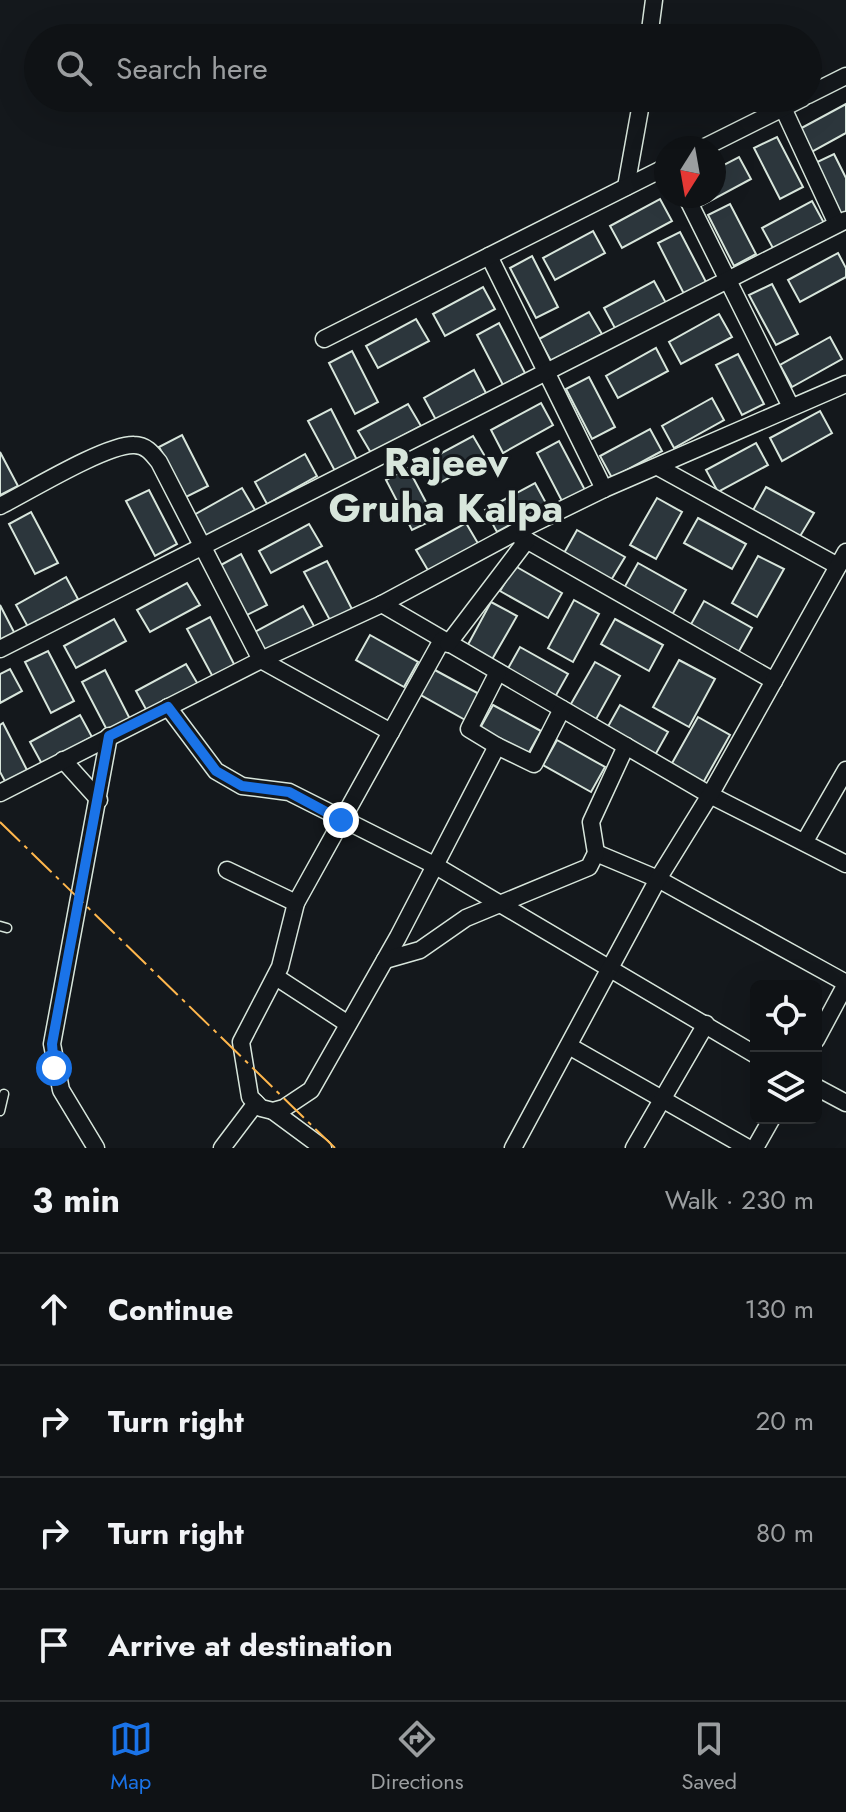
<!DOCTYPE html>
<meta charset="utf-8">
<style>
body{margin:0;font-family:Jost,sans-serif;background:#1d2022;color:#f1f3f6}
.controls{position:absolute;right:24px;bottom:24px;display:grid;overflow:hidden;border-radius:12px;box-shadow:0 8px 32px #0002}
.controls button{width:72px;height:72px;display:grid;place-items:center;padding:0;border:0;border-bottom:2px solid #2f3234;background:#0f1215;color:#f1f3f6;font:40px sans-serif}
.compass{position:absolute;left:654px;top:136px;width:72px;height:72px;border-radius:50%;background:#0f1215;box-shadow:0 8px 32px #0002;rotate:191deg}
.stop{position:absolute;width:24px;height:24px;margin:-18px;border:6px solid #1a73e8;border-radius:50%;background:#fff}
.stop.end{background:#1a73e8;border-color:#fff;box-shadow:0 2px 8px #0008}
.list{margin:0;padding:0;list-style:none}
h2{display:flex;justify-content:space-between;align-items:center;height:104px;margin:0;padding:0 32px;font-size:34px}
h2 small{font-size:26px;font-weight:400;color:#9b9ea0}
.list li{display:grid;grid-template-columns:52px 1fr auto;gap:24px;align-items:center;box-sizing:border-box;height:112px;padding:0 32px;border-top:2px solid #2f3234}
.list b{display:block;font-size:30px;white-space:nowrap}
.list em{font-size:26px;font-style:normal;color:#9b9ea0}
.icon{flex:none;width:44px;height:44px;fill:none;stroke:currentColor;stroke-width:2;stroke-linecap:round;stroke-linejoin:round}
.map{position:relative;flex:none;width:846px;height:1148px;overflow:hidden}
.search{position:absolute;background:#0f1215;box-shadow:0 8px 32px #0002;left:24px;right:24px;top:24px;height:88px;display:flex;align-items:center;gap:20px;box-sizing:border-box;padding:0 28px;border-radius:44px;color:#9b9ea0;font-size:30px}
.sheet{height:552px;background:#0f1215}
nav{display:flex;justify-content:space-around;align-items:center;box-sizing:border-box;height:112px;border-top:2px solid #2f3234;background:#0f1215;font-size:22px;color:#9b9ea0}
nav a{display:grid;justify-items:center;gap:4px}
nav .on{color:#1a73e8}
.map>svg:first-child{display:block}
.building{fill:#2c363c;stroke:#d8e6dc;stroke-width:2}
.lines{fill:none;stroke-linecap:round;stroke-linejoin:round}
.service-casing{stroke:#d8e6dc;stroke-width:11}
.minor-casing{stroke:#d8e6dc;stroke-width:19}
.service{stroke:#14181c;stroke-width:8}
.minor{stroke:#14181c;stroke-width:16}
.power{stroke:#ffb74d;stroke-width:2;stroke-dasharray:28 6 4 6;stroke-linecap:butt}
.route{stroke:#1a73e8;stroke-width:10}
.labels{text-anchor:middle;stroke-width:6;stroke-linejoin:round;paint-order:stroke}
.district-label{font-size:40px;font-weight:bold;fill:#d8e6dc;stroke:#14181c}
</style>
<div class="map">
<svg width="846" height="1148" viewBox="0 0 846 1148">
<rect width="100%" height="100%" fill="#14181c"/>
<g class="building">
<polygon points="846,104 846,133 808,154 796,131"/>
<polygon points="777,137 803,187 780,199 754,148"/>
<polygon points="834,154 846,178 846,212 837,216 811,165"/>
<polygon points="739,157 751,179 701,206 696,196 714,196 714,170"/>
<polygon points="660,199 672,221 622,248 610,226"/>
<polygon points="812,201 824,223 774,250 762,228"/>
<polygon points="730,204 756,254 734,266 708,215"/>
<polygon points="593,231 605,253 555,280 543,258"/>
<polygon points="680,232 706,282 684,294 658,243"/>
<polygon points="838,253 846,268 846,277 800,302 788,280"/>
<polygon points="532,256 558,307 536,318 510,268"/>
<polygon points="654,281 666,303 616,330 604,308"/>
<polygon points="772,284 798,334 776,345 749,295"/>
<polygon points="483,287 495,309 445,336 433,314"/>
<polygon points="589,312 602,334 551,361 539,339"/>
<polygon points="719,314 732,337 681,364 669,342"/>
<polygon points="416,319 429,341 378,368 366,346"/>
<polygon points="499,323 525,373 503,385 477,335"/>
<polygon points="830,337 842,359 792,387 780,365"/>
<polygon points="656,348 668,371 618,398 606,376"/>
<polygon points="352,351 378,402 355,414 329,363"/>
<polygon points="738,354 764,404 742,415 716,365"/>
<polygon points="474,370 486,393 436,420 424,398"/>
<polygon points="589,377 615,427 592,439 566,389"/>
<polygon points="712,398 724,420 674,448 662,426"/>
<polygon points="541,403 553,425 503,453 491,430"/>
<polygon points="408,404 421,426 371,453 358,431"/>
<polygon points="331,409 357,460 335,471 308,421"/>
<polygon points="820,411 832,433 782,461 770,438"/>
<polygon points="650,429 662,451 612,478 600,456"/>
<polygon points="182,435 208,486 186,497 159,447"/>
<polygon points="473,436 486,458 436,485 423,463"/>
<polygon points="559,441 586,492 563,503 537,453"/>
<polygon points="756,443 768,465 718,492 706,470"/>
<polygon points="0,452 18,486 0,495"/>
<polygon points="305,454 317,476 267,504 255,482"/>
<polygon points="408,468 435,519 412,530 386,480"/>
<polygon points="535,483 547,505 497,532 485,510"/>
<polygon points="766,487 814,513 799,538 752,512"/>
<polygon points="242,488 255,510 205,538 192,516"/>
<polygon points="149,490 177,544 155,556 126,501"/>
<polygon points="657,498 682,512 656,559 630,545"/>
<polygon points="31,512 58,563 35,574 9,524"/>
<polygon points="698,518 746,544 732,569 684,543"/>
<polygon points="466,523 479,545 429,572 416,550"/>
<polygon points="309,524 322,546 271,573 259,551"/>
<polygon points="577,530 625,557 610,582 563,555"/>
<polygon points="241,554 267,605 245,616 219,566"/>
<polygon points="758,556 784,569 757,617 732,603"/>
<polygon points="327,561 353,611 331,622 304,572"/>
<polygon points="638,563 686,590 672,615 624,588"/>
<polygon points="515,566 562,593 548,618 500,591"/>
<polygon points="66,577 78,599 28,627 16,605"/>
<polygon points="187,583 200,605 150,632 137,610"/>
<polygon points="574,600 599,614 573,662 548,648"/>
<polygon points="704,601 752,628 738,653 690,626"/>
<polygon points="491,602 517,616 490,663 465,650"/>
<polygon points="0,605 15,634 0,642"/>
<polygon points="303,606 315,628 265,655 253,633"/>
<polygon points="210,617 236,668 214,679 187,629"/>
<polygon points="114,619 126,641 76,668 64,646"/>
<polygon points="615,619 663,645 649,671 601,644"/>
<polygon points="370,635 418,662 404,687 356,660"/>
<polygon points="520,647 568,674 554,699 506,672"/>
<polygon points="48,651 74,701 51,713 25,662"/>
<polygon points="679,660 715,679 689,727 653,707"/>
<polygon points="595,662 620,676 594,723 568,709"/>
<polygon points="186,664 199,686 148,713 136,691"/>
<polygon points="10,669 22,691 0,703 0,674"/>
<polygon points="433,669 481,695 467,721 419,694"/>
<polygon points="105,670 131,721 108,732 82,682"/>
<polygon points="493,705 541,731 527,756 479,730"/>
<polygon points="620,705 668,732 654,757 606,730"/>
<polygon points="80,715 92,737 42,764 30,742"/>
<polygon points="698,717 730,735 703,783 671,765"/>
<polygon points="3,723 29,774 7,785 0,772 0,725"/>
<polygon points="557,740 605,767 591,792 543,765"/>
</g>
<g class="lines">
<g class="service-casing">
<g id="service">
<polyline points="0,926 7,928"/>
<polyline points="0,1111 4,1094"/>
</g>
</g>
<g class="minor-casing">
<g id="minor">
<polyline points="649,38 654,0"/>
<polyline points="808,95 846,76"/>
<polyline points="783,108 837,224"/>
<polyline points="703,148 803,98"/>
<polyline points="626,187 642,98"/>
<polyline points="686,196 791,407"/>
<polyline points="489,256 604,489"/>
<polyline points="324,339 666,167"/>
<polyline points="658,467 838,566"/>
<path d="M0 506C28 492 106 444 134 445 146 445 152 453 159 462L261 660 391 732"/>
<polyline points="514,533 774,681"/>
<polyline points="382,604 710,795 846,864"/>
<polyline points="442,640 296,903 280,967 241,1042 250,1097 261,1108 273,1111 284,1108 311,1090 398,937 497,746 534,764 562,709"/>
<polyline points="448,644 527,540"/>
<polyline points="0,649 846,220"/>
<polyline points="168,707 216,771 242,786 289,792 436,866 756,1055"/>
<polyline points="497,746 469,729 498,672"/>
<polyline points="63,760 99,800"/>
<polyline points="0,793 261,660 382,604 514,533 604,489 846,384"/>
<polyline points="805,841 846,770"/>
<polyline points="596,853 658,879 846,983"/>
<polyline points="227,870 296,903"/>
<polyline points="385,960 420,950 466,918 589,867 596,853 591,822 626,746"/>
<polyline points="276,977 348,1024"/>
<polyline points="816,1040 846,984"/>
<polyline points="569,1046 748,1148"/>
<polyline points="816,1087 846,1103"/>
<polyline points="273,1111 323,1148"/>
<polyline points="96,1148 61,1090 52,1044 109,736"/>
<polyline points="222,1148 256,1103"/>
<polyline points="513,1148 658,879 710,795 846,552"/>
<polyline points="634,1148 706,1024"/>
<polyline points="755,1148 772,1118"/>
</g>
</g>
<use href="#service" class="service"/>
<use href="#minor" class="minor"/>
<polyline class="power" points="0,822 335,1148"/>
</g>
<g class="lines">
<polyline class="route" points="54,1068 52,1044 109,736 168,707 216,771 242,786 289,792 341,820"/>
</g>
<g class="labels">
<g class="district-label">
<text x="446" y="476">Rajeev<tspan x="446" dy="46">Gruha Kalpa</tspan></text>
</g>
</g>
</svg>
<div class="controls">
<button><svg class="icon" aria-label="locate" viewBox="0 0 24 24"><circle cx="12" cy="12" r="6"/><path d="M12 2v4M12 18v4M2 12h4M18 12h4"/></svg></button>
<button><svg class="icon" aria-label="layers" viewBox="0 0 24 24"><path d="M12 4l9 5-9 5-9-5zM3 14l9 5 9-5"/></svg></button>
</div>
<svg class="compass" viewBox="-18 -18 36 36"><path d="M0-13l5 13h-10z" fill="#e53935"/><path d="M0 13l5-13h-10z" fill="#9b9ea0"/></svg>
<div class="stop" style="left:54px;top:1068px"></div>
<div class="stop end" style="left:341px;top:820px"></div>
<div class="search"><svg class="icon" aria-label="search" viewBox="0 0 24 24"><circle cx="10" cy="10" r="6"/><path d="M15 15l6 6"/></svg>Search here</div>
</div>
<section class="sheet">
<h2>3 min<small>Walk · 230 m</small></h2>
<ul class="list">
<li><svg class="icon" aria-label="ahead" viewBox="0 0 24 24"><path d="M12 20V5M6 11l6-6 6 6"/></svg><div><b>Continue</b></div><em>130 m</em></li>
<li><svg class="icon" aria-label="right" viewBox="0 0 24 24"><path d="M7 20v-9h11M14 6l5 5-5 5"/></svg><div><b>Turn right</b></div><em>20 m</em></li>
<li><svg class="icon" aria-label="right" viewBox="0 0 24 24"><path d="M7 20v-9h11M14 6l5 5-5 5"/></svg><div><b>Turn right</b></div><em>80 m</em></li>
<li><svg class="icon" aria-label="arrive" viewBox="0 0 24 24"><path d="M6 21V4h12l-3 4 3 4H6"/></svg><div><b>Arrive at destination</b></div></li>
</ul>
</section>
<nav>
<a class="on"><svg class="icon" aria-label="map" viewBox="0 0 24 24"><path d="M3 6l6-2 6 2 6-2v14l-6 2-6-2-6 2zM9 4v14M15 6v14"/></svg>Map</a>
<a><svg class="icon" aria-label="directions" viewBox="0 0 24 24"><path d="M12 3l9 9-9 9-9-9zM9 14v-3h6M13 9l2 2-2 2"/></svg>Directions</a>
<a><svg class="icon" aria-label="saved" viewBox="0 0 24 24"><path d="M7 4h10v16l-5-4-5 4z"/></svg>Saved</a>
</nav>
